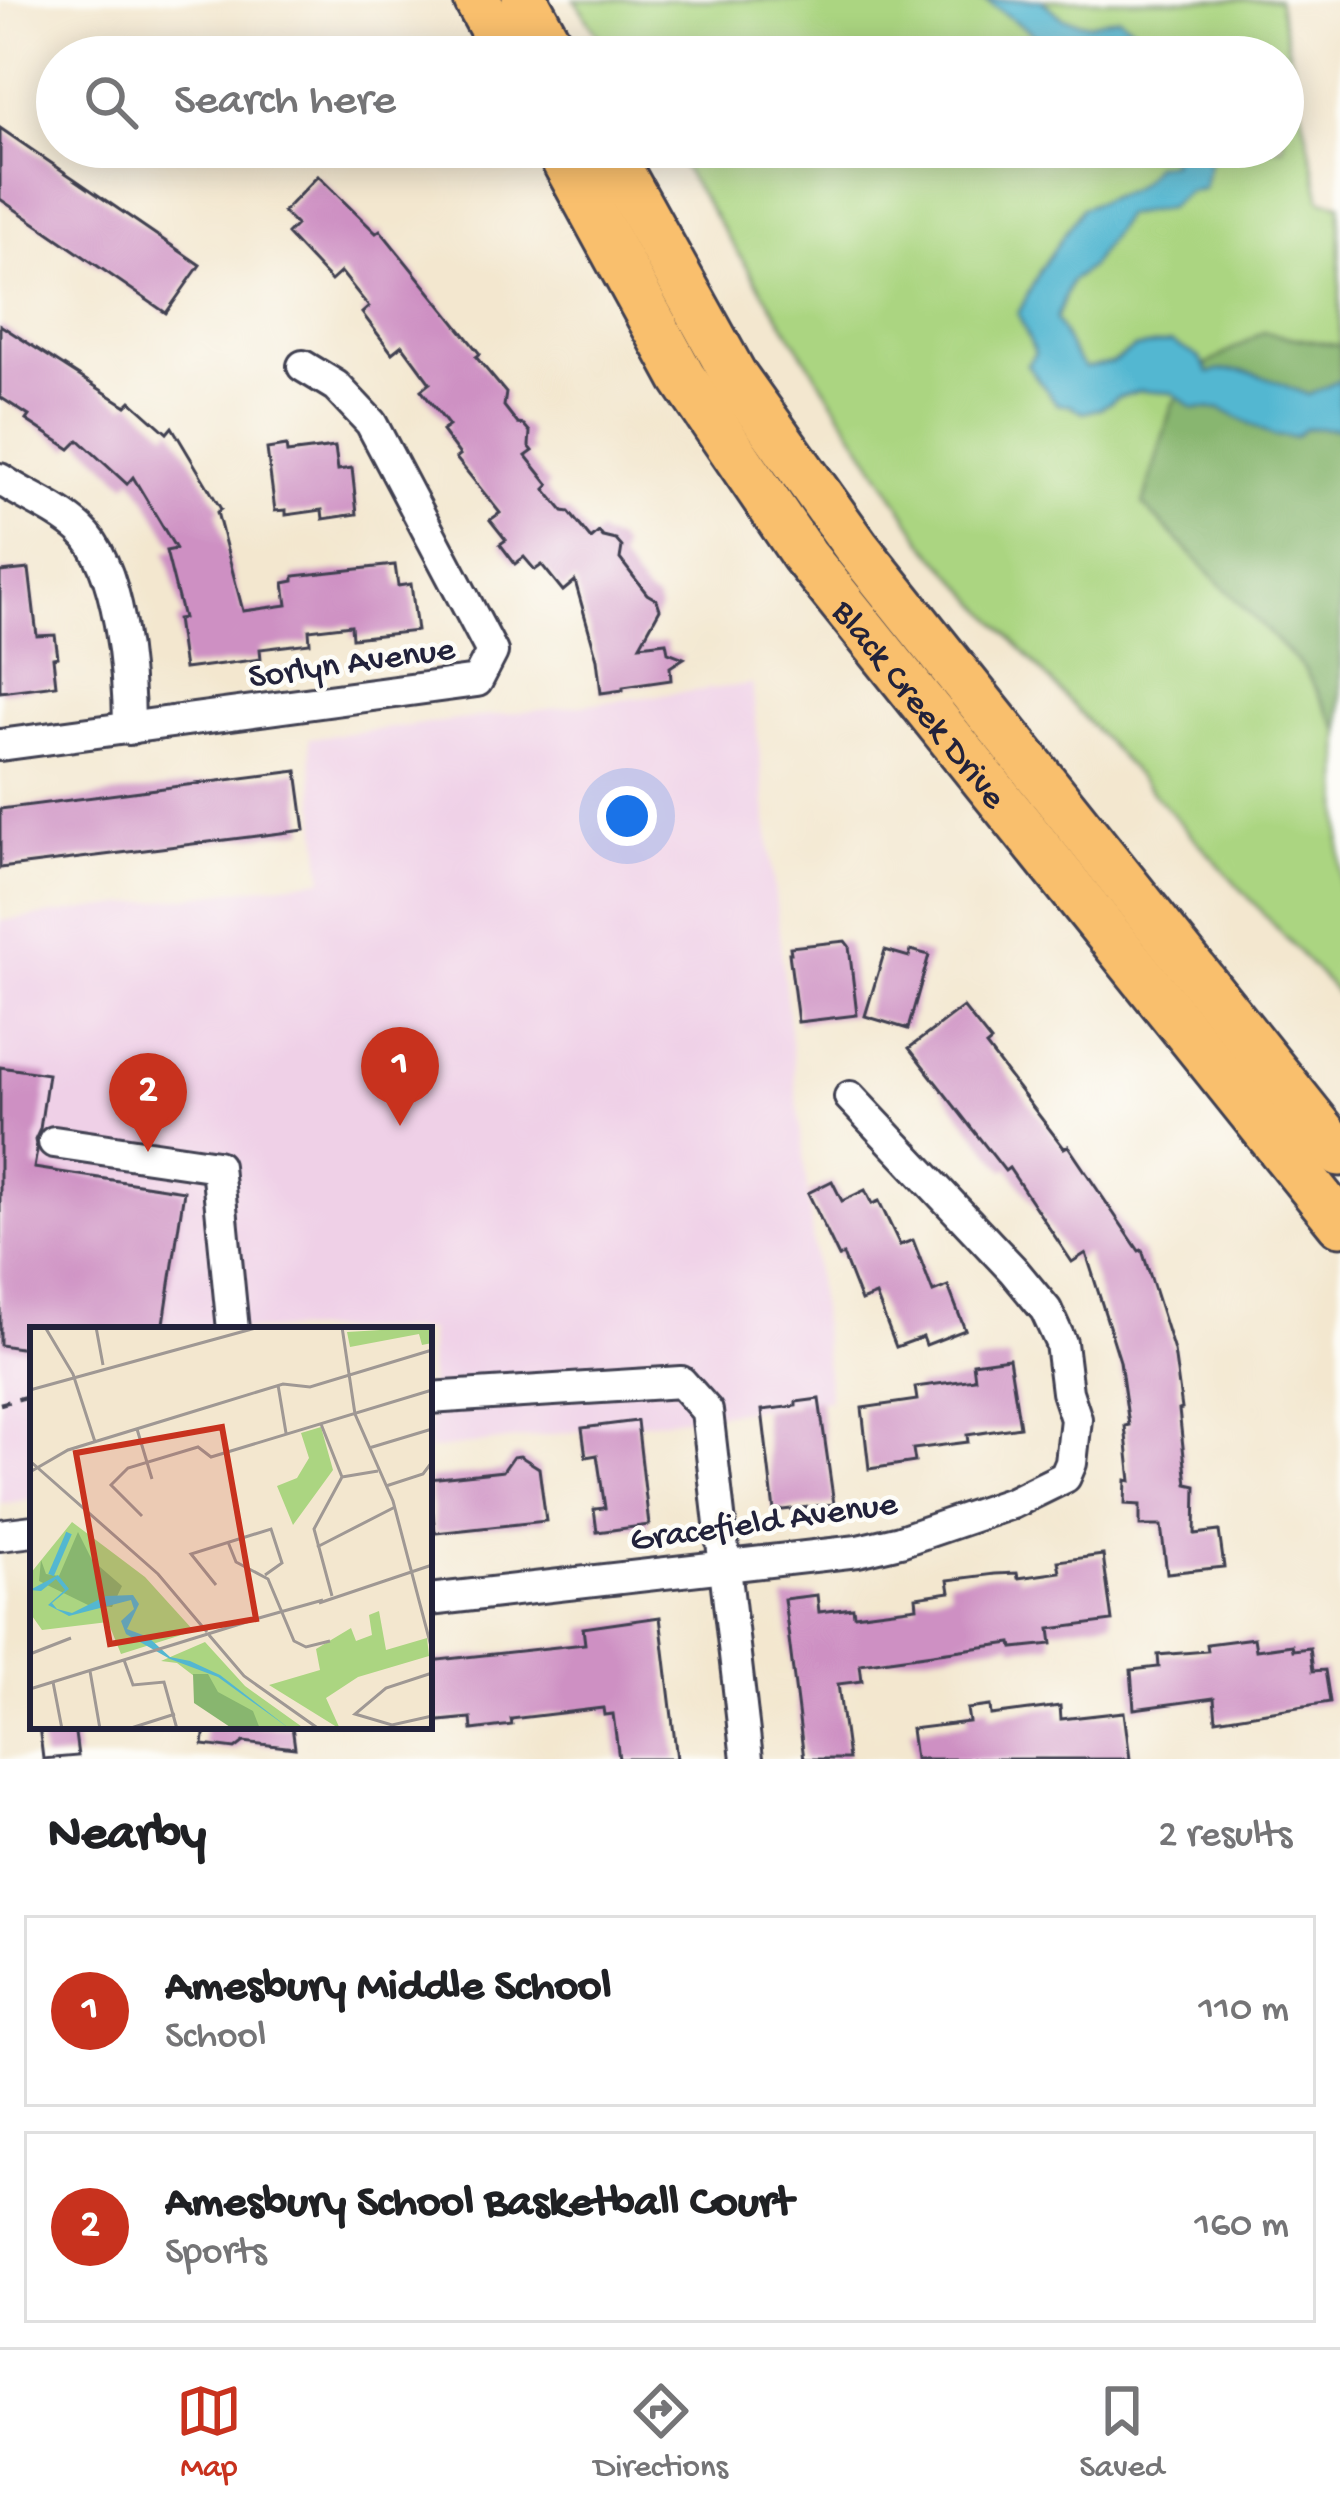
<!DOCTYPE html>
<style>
body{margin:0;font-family:"Gochi Hand",sans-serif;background:#f6f6f6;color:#202124}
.you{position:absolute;left:627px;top:816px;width:42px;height:42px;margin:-30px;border:9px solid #fff;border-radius:50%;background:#1a73e8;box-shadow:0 0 0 18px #1a73e833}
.badge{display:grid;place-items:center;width:78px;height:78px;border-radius:50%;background:#c8321e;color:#fff;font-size:39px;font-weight:700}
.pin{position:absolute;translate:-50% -99px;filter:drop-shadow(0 3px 6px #0008)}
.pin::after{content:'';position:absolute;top:63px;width:42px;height:36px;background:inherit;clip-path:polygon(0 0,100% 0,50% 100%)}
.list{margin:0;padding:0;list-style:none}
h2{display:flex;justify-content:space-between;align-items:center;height:156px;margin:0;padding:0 48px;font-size:51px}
h2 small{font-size:39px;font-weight:400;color:#757577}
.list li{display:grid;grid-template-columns:78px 1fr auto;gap:36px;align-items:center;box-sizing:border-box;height:192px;margin:0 24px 24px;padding:0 24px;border:3px solid #e0e0e0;border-radius:0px}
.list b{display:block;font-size:45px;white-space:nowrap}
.list p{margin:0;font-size:39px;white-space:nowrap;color:#757577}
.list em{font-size:39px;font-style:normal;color:#757577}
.icon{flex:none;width:66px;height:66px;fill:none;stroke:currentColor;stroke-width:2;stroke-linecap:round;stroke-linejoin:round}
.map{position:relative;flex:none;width:1340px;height:1759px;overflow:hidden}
.search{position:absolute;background:#fff;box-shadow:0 6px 30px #0003;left:36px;right:36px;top:36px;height:132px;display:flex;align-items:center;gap:30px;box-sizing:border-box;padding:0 42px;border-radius:66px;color:#757577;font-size:45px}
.sheet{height:588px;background:#fff}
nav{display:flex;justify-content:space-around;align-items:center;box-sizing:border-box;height:168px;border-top:3px solid #e0e0e0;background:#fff;font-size:33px;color:#757577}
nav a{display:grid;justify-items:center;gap:6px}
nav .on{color:#c8321e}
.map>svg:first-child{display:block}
.built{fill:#efd0e7}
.green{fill:#abd581;stroke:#667c5e;stroke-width:3}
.forest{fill:#88b66f;stroke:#556c55;stroke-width:3}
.water{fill:#53b7d1;stroke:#3a6c86;stroke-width:3}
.building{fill:#ce90c3}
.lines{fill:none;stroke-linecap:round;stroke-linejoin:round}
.minor-casing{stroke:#414051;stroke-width:36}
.highway-casing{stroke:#414051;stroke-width:51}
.path{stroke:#414051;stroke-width:4.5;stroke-dasharray:9 9;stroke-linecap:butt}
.minor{stroke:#fff;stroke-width:30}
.highway{stroke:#f9bf6d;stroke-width:45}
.labels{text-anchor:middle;stroke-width:9;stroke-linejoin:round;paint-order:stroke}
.street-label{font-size:36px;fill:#22223b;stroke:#fdfcf7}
.inset-river{fill:none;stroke:#53b7d1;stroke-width:6}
.inset-road{fill:none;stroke:#9f9894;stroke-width:3}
.view{fill:#c8321e;fill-opacity:0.15;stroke:#c8321e;stroke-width:6}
.inset-edge{fill:none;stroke:#22223b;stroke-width:6}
</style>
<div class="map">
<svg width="1340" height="1759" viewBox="0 0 1340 1759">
<rect width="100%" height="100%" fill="#fdfcf7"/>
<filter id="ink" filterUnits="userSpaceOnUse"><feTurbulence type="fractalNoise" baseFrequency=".00833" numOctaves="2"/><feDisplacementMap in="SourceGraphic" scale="24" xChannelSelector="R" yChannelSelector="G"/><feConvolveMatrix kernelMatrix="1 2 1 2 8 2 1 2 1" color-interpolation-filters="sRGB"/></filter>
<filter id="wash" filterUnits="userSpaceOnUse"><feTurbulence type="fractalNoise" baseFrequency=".004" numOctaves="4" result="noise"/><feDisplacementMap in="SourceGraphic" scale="48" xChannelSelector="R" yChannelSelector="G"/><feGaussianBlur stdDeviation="2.7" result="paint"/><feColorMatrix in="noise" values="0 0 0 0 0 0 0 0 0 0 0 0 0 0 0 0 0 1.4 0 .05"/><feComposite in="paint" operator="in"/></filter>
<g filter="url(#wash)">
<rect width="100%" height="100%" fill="#f3e7cf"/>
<polygon class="built" points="752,684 830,1400 429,1450 429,1330 33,1330 33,1499 0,1504 0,921 323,879 309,738"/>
<polygon class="green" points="575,0 1278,0 1321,200 1340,204 1340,997 925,544 670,147 1283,147 1283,57 612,57"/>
<polygon class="forest" points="1263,332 1340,346 1340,732 1304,669 1143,505 1172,405 1194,372"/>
<g class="water">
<polygon points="985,0 1041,0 1063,18 1089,24 1119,17 1173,57 1079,57 1042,40"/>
<path d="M1172 147H1207L1210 158 1203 189 1188 191 1168 208 1125 215 1090 267 1071 281 1056 319C1066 338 1069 352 1085 368L1111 363 1135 348 1171 342 1200 358 1209 373C1244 362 1277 384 1309 395L1340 380V429L1306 428 1295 437 1274 436 1221 409 1193 408 1173 393 1140 391 1118 397 1101 408 1083 413 1070 405 1057 404 1027 365 1035 353 1018 314 1040 270 1082 208 1131 189 1144 179 1154 165 1171 163Z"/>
</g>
<g id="blocks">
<g class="building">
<polygon points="0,128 200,265 166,313 0,199"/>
<polygon points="318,176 376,233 380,230 480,354 476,357 506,393 504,406 518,424 524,425 530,432 529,446 533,451 526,456 549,485 545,489 563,511 569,512 591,539 599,532 603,537 616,540 622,547 620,559 647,594 657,600 660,609 640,645 666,642 668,652 684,658 670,667 671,680 623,687 623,690 601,693 597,659 575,581 563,591 542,565 535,570 524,557 515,564 500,544 506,540 490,520 500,513 456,458 460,455 442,431 449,426 421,390 430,383 402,345 392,353 362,313 369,307 341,272 331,281 287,234 296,225 283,212"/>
<polygon points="0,325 126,406 131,401 167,433 172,427 221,509 217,512 243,611 287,605 284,583 294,581 294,576 395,565 398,586 411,584 417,631 352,638 351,625 309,630 310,643 260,649 261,659 184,669 177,619 183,618 166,551 176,549 133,477 127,484 79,440 70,449 26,420 29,416 0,397"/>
<polygon points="286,446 287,453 335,447 338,470 352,468 357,514 323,519 322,510 286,515 286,510 275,511 267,449"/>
<polygon points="29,569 37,636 55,635 58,657 53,658 56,685 0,692 0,572"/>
<polygon points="297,771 305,830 0,868 0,809"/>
<polygon points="845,941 849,946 857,1015 798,1022 789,953 791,953 790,947"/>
<polygon points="885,950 909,957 911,950 929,955 908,1029 865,1016"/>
<polygon points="963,1007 991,1042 986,1046 1064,1148 1068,1146 1139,1251 1142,1250 1174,1351 1182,1409 1179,1410 1187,1484 1196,1486 1195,1534 1219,1531 1224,1567 1167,1573 1161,1526 1140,1526 1140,1505 1125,1504 1126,1480 1131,1481 1125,1426 1129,1425 1120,1361 1086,1253 1072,1262 1009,1168 1005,1171 909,1048"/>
<polygon points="0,1067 48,1074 40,1129 35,1140 37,1151 34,1168 184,1191 163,1330 33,1330 33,1350 0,1345"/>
<polygon points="832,1181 842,1201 865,1190 872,1204 879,1201 900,1245 913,1240 933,1292 948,1286 965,1330 926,1345 923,1337 896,1347 876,1295 861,1301 843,1255 839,1257 808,1193"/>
<polygon points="1009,1358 1020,1427 967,1435 968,1442 913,1449 915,1462 869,1469 862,1408 917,1400 915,1387 975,1379 973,1363"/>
<polygon points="819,1399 834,1504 774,1511 762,1410 796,1406 796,1402"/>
<polygon points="637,1421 649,1525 597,1532 594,1509 605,1508 597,1455 586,1457 582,1428"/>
<polygon points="520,1456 539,1468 546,1521 435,1533 429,1479 503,1471 513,1457"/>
<polygon points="1103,1555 1112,1621 1050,1629 1052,1644 1013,1648 1012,1643 860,1664 862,1681 838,1684 848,1759 804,1759 784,1599 817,1595 819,1612 853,1608 854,1615 917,1607 916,1597 950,1592 948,1580 995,1574 1017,1573 1018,1578 1060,1572 1058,1561"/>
<polygon points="660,1617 677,1759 619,1759 613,1714 604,1715 603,1708 511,1719 512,1725 472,1730 471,1718 429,1722 429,1661 585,1644 583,1628"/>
<polygon points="1254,1638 1256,1650 1292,1645 1293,1650 1310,1648 1313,1671 1325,1670 1330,1702 1216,1720 1214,1698 1134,1709 1131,1670 1159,1667 1158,1655 1208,1651 1207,1644"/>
<polygon points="990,1706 991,1715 1060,1706 1061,1719 1124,1712 1130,1759 915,1759 911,1729 969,1722 967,1709"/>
<polygon points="39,1726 74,1726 78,1756 43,1759"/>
<polygon points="205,1726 292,1726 295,1748 244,1742 235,1749 203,1745"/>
</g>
</g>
</g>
<g filter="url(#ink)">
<use href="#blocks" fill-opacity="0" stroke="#414051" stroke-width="3"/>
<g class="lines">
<g class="minor-casing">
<g id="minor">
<path d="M0 479C26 497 57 508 80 529 121 566 129 677 129 729"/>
<polyline points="0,745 477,681 492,652 371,423 336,386 303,366"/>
<polyline points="54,1142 217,1166 233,1330"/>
<polyline points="429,1398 681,1382 707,1411 747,1759"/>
<polyline points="0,1535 33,1531"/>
<polyline points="429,1600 858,1551 900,1541 1012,1503 1065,1477 1071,1463 1076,1419 1067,1392 1061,1343 1046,1310 1013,1270 850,1097"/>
</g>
</g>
<g class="highway-casing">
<g id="highway">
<polyline points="477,0 508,57"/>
<polyline points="525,0 556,57"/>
<path id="s1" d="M557 147 683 378 803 554 1340 1223"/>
<polyline points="607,147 733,374 857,548 1340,1153"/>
</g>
</g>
<g class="path">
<polyline points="71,46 74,57"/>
<polyline points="0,1404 33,1395"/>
</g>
<use href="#minor" class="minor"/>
<use href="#highway" class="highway"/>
</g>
</g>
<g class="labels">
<g class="street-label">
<text transform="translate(351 659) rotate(-8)" y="13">Sorlyn Avenue</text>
<text dy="13" stroke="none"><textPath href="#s1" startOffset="666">Black Creek Drive</textPath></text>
<text transform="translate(763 1518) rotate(-8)" y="13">Gracefield Avenue</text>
</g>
</g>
<g transform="translate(30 1327)">
<rect width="402" height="402" fill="#f3e7cf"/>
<path d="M402 0V16L392 18 389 7 320 20 317 5ZM291 100 303 143 263 198 247 159 267 151 279 131 271 106ZM42 195 115 250 164 304 91 327 78 295 12 303 0 286V247ZM349 284 356 323 397 311 399 329 328 350 296 371 310 402 239 358 290 343 286 322 321 301 326 314 342 308 339 288ZM175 315 215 359 275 402H211L198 375 147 336 131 334Z" fill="#abd581"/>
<path d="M48 205 62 233 92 259 82 280 58 278 9 254 11 233 16 247 29 249ZM163 347H178L188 365 223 384 230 402H203L164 376Z" fill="#88b66f"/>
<path d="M28 248 39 262 22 276 27 282 42 286 76 269 103 268 109 277 97 302 118 310 140 330 160 334 190 348 260 402 188 350 140 332 96 307 91 294 104 282 101 273 39 289 18 278 35 263 26 252 11 264 0 263Z" fill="#53b7d1"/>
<path class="inset-river" d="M21 248 39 206"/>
<path class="inset-road" d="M15 0 43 47 65 115M66 0 73 38M312 0 325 87 363 174 402 323M248 58 256 106M0 63 229 0M291 97 312 150M107 102 122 152M339 121 402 102M0 134 128 247 177 305M0 145 38 123 178 80 253 57 280 60 402 23M312 150 348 144M356 159 393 147 402 135M112 189 81 158 98 141 168 120 181 130 402 63M198 215 206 235 238 252 264 314 276 320 300 314M287 220 365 180M186 258 161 227 241 202 252 236 235 248M302 269 284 202 312 150M289 276 402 238M218 294 293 273M179 308 214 349 289 402M0 327 41 311M94 333 103 358 134 355 147 402M60 344 70 402M402 346 356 361 325 387 362 398 402 389M23 355 32 402M0 362 223 293M98 402 145 387"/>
<path class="view" d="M192 100 226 292 80 317 46 126Z"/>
<rect width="402" height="402" class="inset-edge"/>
</g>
</svg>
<div class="you"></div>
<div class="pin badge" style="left:400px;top:1126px">1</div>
<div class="pin badge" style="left:148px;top:1152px">2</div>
<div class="search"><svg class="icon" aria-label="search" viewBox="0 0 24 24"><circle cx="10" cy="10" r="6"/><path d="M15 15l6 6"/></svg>Search here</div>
</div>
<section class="sheet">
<h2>Nearby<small>2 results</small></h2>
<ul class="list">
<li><span class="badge">1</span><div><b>Amesbury Middle School</b><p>School</p></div><em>110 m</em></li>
<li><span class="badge">2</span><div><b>Amesbury School Basketball Court</b><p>Sports</p></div><em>160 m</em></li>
</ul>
</section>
<nav>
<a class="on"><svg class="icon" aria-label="map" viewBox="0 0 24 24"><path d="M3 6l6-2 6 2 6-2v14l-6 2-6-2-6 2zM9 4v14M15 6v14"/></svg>Map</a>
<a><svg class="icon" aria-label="directions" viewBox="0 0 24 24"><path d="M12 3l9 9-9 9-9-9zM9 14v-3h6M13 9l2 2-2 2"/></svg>Directions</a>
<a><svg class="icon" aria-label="saved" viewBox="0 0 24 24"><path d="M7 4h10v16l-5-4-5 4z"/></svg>Saved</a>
</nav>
